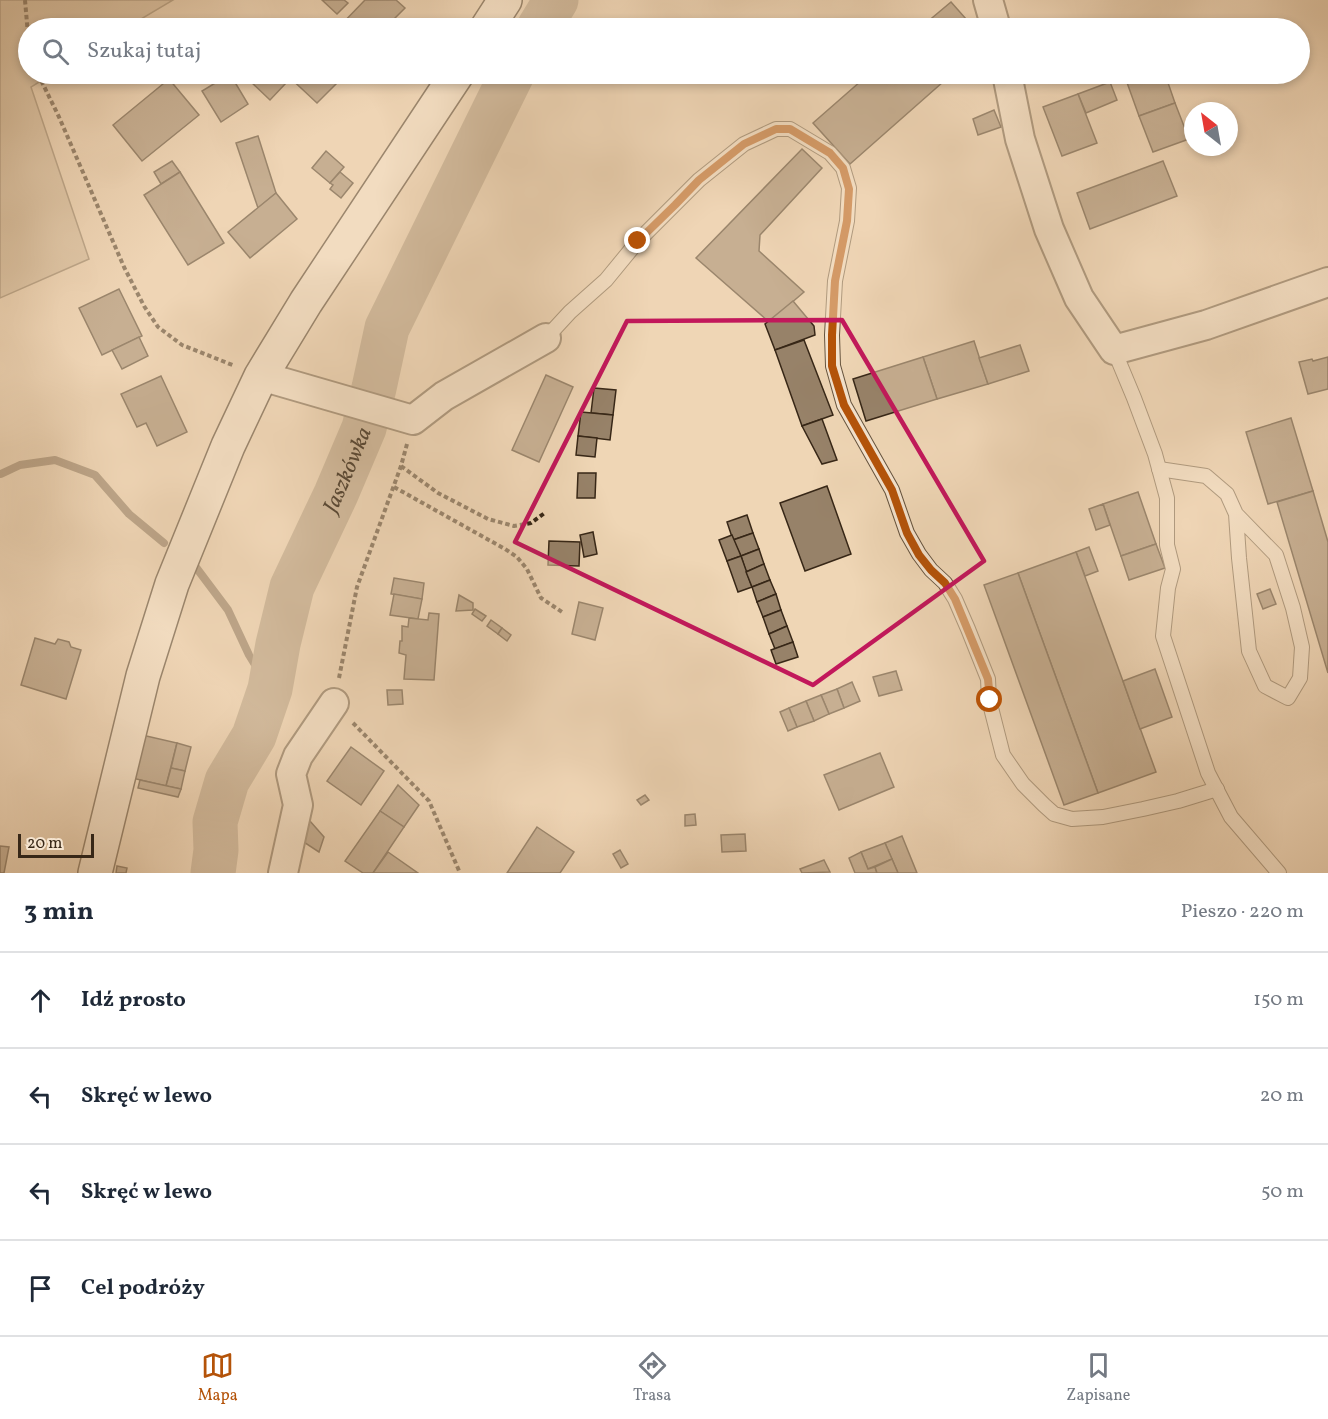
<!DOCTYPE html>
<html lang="pl">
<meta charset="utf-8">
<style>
body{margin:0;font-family:Vollkorn,serif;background:#f2f2f3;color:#1f2937}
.compass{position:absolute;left:1184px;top:102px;width:54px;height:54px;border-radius:50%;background:#fff;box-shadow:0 3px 9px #0003;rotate:329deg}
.scale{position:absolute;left:18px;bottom:15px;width:76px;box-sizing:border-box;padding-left:6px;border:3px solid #372717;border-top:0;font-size:16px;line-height:21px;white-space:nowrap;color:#372717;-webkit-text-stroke:4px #f5e4cf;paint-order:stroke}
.stop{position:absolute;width:18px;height:18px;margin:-14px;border:4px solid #b45309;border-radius:50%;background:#fff}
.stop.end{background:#b45309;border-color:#fff;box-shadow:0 2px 6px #0008}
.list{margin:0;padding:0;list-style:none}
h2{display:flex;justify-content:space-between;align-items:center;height:78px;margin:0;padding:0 24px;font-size:26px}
h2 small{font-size:20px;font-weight:400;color:#747a83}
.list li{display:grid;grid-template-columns:39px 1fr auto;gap:18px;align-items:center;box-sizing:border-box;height:96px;padding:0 24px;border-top:2px solid #e0e1e3}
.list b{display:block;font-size:22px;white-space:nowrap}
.list em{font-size:20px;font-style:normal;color:#747a83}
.icon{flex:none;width:33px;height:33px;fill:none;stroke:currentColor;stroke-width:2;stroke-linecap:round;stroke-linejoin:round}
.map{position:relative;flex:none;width:1328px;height:873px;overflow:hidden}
.search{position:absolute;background:#fff;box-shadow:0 3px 9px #0003;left:18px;right:18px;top:18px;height:66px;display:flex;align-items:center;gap:15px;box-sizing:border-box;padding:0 21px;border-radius:33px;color:#747a83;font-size:22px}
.sheet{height:462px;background:#fff}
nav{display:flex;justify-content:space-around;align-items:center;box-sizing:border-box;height:84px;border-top:2px solid #e0e1e3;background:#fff;font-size:16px;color:#747a83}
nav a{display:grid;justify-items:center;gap:3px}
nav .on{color:#b45309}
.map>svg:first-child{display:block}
.green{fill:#d0b89a;stroke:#847058;stroke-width:1.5}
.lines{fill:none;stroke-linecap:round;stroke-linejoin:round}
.stream{stroke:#806c55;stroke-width:8}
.river{stroke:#b09a7f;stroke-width:45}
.building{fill:#978269;stroke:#372717;stroke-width:1.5}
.lane-casing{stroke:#65533e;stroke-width:16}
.street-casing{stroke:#65533e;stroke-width:32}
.secondary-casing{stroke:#372717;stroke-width:36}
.path{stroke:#372717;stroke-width:4;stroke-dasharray:4.5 3;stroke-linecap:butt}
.lane{stroke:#f5e4cf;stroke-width:14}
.street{stroke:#f5e4cf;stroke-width:28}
.secondary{stroke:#f5e4cf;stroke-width:33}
.route{stroke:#b45309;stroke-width:8}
.marked{fill:none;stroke:#c2185b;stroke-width:4.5;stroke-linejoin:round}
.labels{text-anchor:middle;stroke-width:4.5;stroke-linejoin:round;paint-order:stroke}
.water-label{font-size:22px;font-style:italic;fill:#5b4a36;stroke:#f5e4cf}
</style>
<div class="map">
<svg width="1328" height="873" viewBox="0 0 1328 873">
<rect width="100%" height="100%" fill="#efd6b5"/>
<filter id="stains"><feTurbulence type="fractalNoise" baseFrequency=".00333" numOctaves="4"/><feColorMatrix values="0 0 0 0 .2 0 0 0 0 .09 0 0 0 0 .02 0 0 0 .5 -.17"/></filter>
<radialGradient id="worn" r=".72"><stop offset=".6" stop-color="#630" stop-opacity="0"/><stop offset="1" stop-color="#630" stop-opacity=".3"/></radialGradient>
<polygon class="green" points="0,0 173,0 126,28 28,28 28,74 52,74 31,87 89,259 0,298"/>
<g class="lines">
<g class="stream">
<polyline points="0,474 1,474 20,465 55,460 95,475 129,514 164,543"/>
<polyline points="192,562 228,610 249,655 270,689"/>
</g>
<g class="river">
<polyline points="539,28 556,0"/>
<path id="s1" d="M213 873 216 850 215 822 227 781 254 736 270 689 278 644 292 587 336 494 364 428 374 388 387 328 512 74"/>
</g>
</g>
<g class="building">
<polygon points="322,0 344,0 348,3 337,14"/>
<polygon points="365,0 396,0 405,8 385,28 338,28"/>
<polygon points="951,2 974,28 920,28"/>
<polygon points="230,74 248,104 221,122 202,91"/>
<polygon points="254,74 276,74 286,83 270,100 248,79"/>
<polygon points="286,74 346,74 317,103"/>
<polygon points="869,74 952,74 850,164 813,123"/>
<polygon points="1135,74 1165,74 1175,103 1139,116 1125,77"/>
<polygon points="169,79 199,115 142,161 113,125"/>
<polygon points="1110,82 1117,100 1086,113 1078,94"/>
<polygon points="1078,94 1097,143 1062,156 1043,107"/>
<polygon points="1175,103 1189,139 1153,152 1139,116"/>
<polygon points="994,110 1001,127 978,135 973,119"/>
<polygon points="258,136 276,193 258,208 236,143"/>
<polygon points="802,149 822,168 760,235 759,251 804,292 769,322 696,258"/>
<polygon points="326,151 344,167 330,183 312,168"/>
<polygon points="172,161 180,172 161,184 154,172"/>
<polygon points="1163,161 1177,196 1090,229 1077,193"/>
<polygon points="180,172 224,243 188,265 144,195"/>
<polygon points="340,172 353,183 341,198 330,189 333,185 330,183"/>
<polygon points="276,193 297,219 250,258 228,232"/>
<polygon points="119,289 142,336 102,355 79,308"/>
<polygon points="793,301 814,326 815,335 775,350 765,324"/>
<polygon points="139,337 148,356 122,369 112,350"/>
<polygon points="804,340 833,415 802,426 775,350"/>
<polygon points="974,341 988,384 937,399 923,357"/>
<polygon points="1020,345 1029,371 988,384 979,358"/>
<polygon points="923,357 937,399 866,421 853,379"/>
<polygon points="1328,357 1328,389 1308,394 1299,362 1312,359 1313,361"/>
<polygon points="546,375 573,387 539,462 512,450"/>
<polygon points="161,376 187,432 157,446 146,423 137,427 121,394"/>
<polygon points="594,388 616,390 613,415 591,413"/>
<polygon points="581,412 613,415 610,440 578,436"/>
<polygon points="1291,418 1313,491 1268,504 1246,432"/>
<polygon points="822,419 837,460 822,464 802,426"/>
<polygon points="578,436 597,438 595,457 576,455"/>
<polygon points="578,473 596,473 595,498 577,498"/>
<polygon points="827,486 851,554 805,571 780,503"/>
<polygon points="1313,491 1328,542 1328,673 1277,502"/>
<polygon points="1138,492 1156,544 1121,556 1103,504"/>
<polygon points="1103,504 1110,525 1096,530 1089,509"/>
<polygon points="747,515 753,533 733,540 727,522"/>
<polygon points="593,532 597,554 584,557 580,535"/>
<polygon points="753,533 759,549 741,556 733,540"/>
<polygon points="732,535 741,556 727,561 719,540"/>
<polygon points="549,541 580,542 579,566 548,565"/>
<polygon points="1156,544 1165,568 1129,580 1121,556"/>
<polygon points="1089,547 1098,571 1085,576 1076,552"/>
<polygon points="759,549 764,564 746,572 741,556"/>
<polygon points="1076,552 1156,772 1098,793 1018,573"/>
<polygon points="741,556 752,587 738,592 727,561"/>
<polygon points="764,564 770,580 752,587 746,572"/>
<polygon points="1018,573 1098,793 1064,805 984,585"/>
<polygon points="394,578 424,583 422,599 391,594"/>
<polygon points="770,580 776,594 757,602 752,587"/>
<polygon points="1270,589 1276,604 1263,609 1257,594"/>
<polygon points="394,594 422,599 418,619 390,615"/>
<polygon points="776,594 781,610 763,617 757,602"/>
<polygon points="459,595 473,603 473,610 456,611"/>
<polygon points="579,602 603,608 595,640 572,634"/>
<polygon points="475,609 486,616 482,621 472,614"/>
<polygon points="781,610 787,626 769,634 763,617"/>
<polygon points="429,613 439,614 434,680 404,679 406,655 399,653 400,641 402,641 402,626 408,627 409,618 428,620"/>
<polygon points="491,620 502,628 498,634 487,626"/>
<polygon points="787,626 793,642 775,649 769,634"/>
<polygon points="502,628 511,635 507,641 498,634"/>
<polygon points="35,638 55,644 58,639 69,642 71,647 81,650 66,699 21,685"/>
<polygon points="793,642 798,657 776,664 771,650"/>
<polygon points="1155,669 1172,717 1140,729 1123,681"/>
<polygon points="896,671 902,690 879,696 873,677"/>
<polygon points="852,682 860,701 844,708 837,689"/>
<polygon points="837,689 844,708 829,714 821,695"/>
<polygon points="387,690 402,690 403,704 388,705"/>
<polygon points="821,695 829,714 814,721 806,701"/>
<polygon points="806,701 814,721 797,727 789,708"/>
<polygon points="789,708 797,727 788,731 780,712"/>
<polygon points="142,735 177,743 166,786 132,778"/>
<polygon points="177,743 191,747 185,771 171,768"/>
<polygon points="351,747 384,771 361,805 327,781"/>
<polygon points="880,753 894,787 839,810 824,775"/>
<polygon points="171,768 185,771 181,789 166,786"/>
<polygon points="140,780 181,789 178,797 138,788"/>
<polygon points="398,785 419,805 404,827 380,811"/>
<polygon points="645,795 649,800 641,805 637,800"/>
<polygon points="380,811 404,827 373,873 363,873 345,861"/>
<polygon points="302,812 324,837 319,852 296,837"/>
<polygon points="695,814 696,825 685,826 685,815"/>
<polygon points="537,827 574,852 560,873 507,873"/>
<polygon points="745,834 746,851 722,852 721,835"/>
<polygon points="902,836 917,873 898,873 885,843"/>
<polygon points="885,843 892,859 868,869 861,852"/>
<polygon points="0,846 9,847 4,873 0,873"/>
<polygon points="620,850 628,864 621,868 613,854"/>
<polygon points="388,852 418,873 373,873"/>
<polygon points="861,852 868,869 875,867 877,873 855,873 849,858"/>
<polygon points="892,859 898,873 877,873 875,867"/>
<polygon points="824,860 830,872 802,873 800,869"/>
<polygon points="117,866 127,868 126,873 116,873"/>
</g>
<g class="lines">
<g class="lane-casing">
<g id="lane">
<polyline points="546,338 570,312 606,280 638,241 699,180 744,144 776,129 790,129 830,153 843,168 849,188 847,221 835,281 832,335 833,366 844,405 892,490 907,533 919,554 931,570 945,583 955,599 968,629 988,679 989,700 1003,755 1023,784 1044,805 1054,814 1072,819 1103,817 1143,809 1178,801 1217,789"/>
<polyline points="1114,350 1134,398 1155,454 1167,498 1167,545 1173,569 1168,588 1163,636 1208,773 1231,817 1279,873"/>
<polyline points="1159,469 1206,476 1227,494 1236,514 1239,558 1249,651 1265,686 1288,698 1300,678 1302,647 1293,608 1276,555 1236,514"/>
</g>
</g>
<g class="street-casing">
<g id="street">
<polyline points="988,0 996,28"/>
<polyline points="1007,74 1020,139 1049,229 1079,298 1114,350 1206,325 1328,282"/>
<polyline points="261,376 413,420 444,396 546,338"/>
<polyline points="283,873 298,805 291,774 298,756 334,703"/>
</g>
</g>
<g class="secondary-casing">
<g id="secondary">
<polyline points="487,28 505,0"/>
<polyline points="95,873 143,676 172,584 228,446 261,376 306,302 457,74"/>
</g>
</g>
<g class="path">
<polyline points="25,0 28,35"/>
<polyline points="38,74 59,117 124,267 144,306 158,327 182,345 235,366"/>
<polyline points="401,466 438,493 488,519 514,526 531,523 546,512"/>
<polyline points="394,487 505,549 517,557 527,569 541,598 562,612"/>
<polyline points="339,678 357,587 401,466 407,444"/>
<polyline points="353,723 429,801 460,873"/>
</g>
<use href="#lane" class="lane"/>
<use href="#street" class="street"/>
<use href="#secondary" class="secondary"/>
</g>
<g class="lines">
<polyline class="route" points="638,241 675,205 699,180 744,144 776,129 790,129 830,153 843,168 849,189 847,221 835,281 832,335 832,366 844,405 892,490 907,533 919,555 931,570 945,583 955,599 988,679 990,700"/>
</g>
<path d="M0 0H1328V873H0ZM842 320 984 561 813 685 515 542 627 321Z" fill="#efd6b5" fill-opacity=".55" fill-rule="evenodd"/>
<path class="marked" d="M842 320 984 561 813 685 515 542 627 321Z"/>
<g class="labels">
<g class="water-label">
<text dy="8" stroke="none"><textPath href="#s1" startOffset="430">Jaszkówka</textPath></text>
</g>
</g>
<rect width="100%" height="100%" filter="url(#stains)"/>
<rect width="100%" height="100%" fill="url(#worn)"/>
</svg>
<svg class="compass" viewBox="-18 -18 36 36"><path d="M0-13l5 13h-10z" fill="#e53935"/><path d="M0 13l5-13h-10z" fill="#747a83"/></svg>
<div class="scale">20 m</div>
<div class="stop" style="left:990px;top:700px"></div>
<div class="stop end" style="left:638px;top:241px"></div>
<div class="search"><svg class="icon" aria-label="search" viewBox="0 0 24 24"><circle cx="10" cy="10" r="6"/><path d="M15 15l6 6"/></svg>Szukaj tutaj</div>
</div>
<section class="sheet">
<h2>3 min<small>Pieszo · 220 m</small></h2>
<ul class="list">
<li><svg class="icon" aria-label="ahead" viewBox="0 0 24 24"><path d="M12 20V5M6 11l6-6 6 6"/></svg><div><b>Idź prosto</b></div><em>150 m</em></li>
<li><svg class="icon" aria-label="left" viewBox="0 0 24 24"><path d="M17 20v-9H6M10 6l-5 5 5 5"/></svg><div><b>Skręć w lewo</b></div><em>20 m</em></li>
<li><svg class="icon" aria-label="left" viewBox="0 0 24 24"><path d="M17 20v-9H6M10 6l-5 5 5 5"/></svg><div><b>Skręć w lewo</b></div><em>50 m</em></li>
<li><svg class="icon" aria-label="arrive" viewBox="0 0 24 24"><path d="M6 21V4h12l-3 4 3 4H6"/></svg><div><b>Cel podróży</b></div></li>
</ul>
</section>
<nav>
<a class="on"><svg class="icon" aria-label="map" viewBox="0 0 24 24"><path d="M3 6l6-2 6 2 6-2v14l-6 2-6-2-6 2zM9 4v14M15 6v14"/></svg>Mapa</a>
<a><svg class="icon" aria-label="directions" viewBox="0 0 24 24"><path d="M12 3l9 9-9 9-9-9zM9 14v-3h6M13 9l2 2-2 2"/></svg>Trasa</a>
<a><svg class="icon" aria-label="saved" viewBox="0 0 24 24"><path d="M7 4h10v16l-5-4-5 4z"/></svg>Zapisane</a>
</nav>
